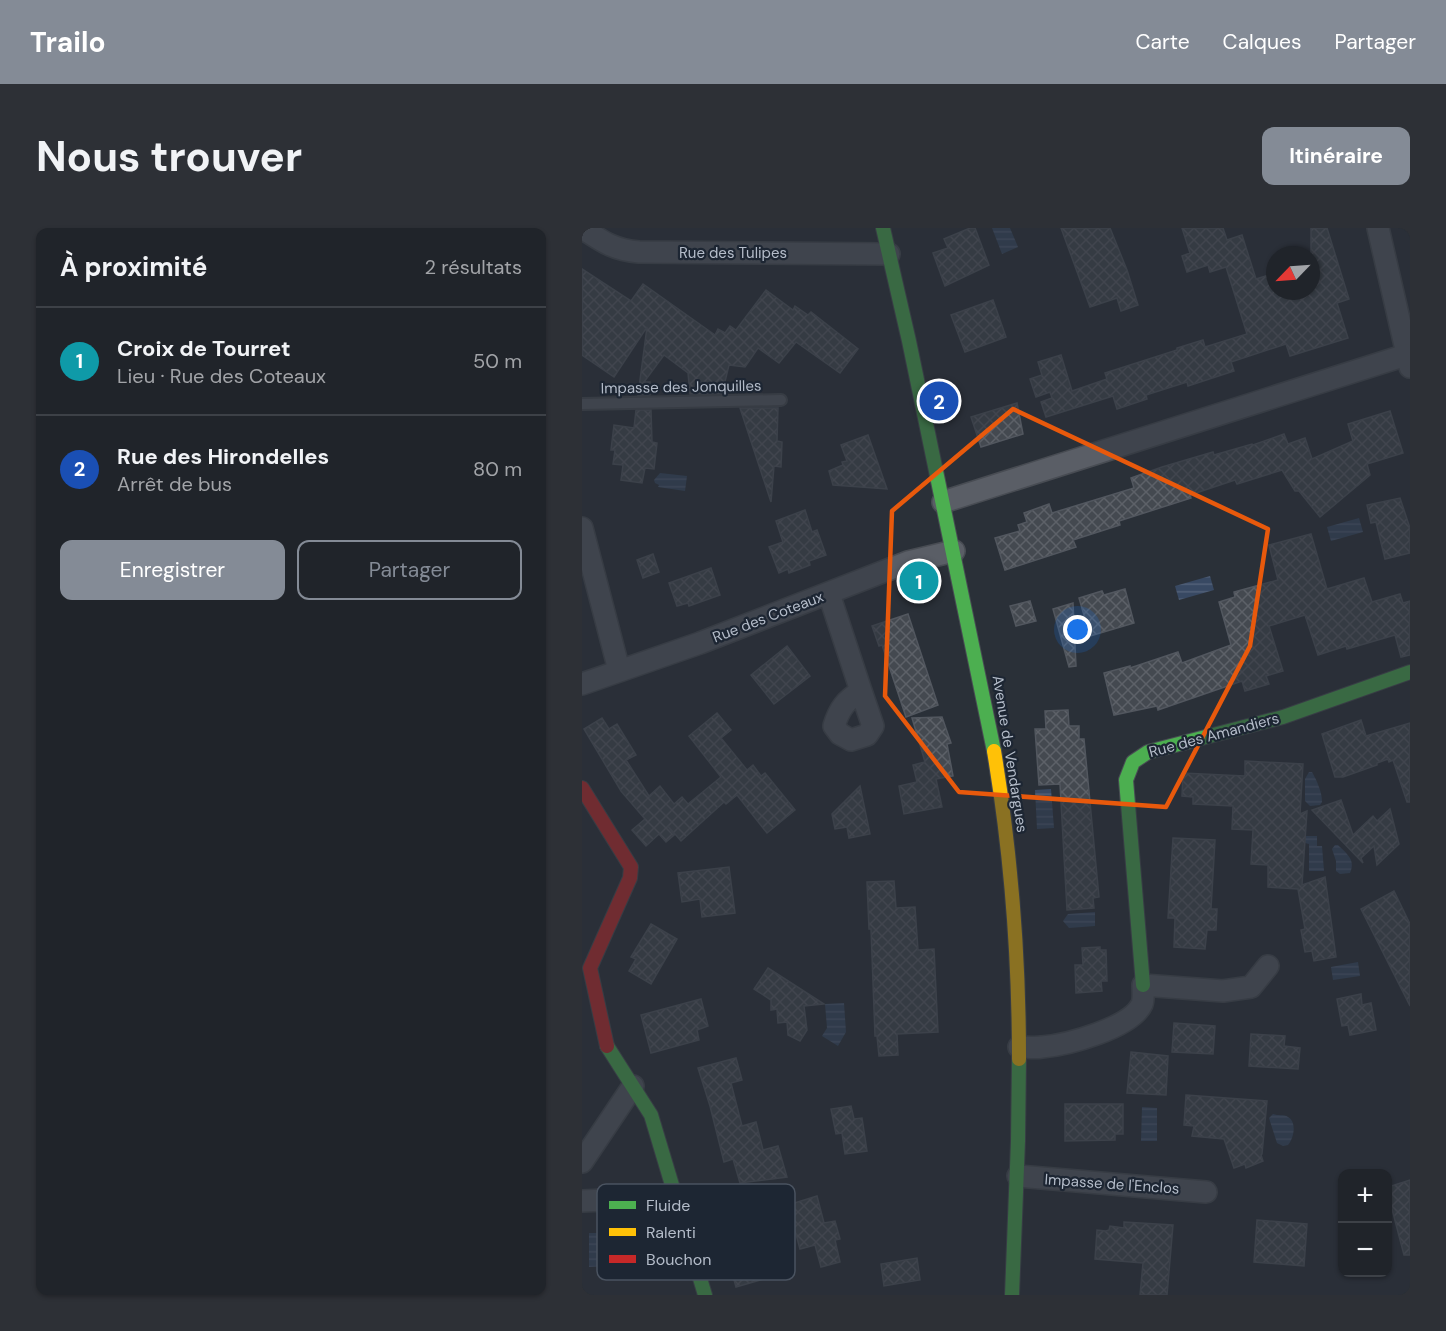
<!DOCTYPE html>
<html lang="fr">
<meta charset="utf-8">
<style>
body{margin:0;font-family:"DM Sans",sans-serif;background:#2d3036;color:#f1f3f6}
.controls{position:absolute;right:18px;bottom:18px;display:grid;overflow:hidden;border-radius:12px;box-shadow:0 2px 4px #0004}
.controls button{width:54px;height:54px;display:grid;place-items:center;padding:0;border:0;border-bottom:2px solid #3d4147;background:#20242a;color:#f1f3f6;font:30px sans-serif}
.compass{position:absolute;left:684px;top:18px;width:54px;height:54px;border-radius:50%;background:#20242a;box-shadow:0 2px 4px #0004;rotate:245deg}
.you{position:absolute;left:496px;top:402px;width:21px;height:21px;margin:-15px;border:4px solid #fff;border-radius:50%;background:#1a73e8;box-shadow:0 0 0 9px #1a73e833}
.badge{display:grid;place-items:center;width:39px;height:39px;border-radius:50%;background:#848b96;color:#fff;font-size:20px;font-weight:700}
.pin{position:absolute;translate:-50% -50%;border:3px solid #fff;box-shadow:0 2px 6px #0006}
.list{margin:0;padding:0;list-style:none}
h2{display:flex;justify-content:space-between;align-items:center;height:78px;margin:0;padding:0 24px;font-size:26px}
h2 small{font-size:20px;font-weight:400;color:#a2a4a8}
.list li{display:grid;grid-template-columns:39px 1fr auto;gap:18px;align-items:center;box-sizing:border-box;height:108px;padding:0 24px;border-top:2px solid #3d4147}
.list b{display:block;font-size:22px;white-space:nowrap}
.list p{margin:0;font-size:20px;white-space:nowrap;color:#a2a4a8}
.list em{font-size:20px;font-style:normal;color:#a2a4a8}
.actions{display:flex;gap:12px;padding:18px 24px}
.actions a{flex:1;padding:14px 0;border:2px solid #848b96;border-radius:12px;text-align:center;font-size:21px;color:#848b96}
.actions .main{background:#848b96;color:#fff}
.map{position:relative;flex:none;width:828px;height:1067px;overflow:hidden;border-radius:12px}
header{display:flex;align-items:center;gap:36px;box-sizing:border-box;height:84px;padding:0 30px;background:#848b96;color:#fff}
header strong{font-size:28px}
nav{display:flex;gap:33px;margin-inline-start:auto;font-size:21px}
.intro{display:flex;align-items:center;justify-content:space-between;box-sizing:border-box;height:144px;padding:0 36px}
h1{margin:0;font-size:42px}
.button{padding:15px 27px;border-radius:12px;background:#848b96;color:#fff;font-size:21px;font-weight:700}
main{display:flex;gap:36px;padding:0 36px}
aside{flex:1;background:#20242a;border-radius:12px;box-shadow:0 2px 4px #0004}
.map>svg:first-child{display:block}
.water{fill:url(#water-rules)}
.building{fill:url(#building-cross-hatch);stroke:#52575f;stroke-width:1.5}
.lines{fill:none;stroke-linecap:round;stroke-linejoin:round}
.lane-casing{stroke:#484c53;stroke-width:14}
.street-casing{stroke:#484c53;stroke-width:24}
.fast-casing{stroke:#484c53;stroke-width:16}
.slow-casing{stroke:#484c53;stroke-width:16}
.jam-casing{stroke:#484c53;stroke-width:16}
.lane{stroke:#5a5e66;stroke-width:10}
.street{stroke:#5a5e66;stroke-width:21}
.fast{stroke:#4caf50;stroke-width:14}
.slow{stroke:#ffc107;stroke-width:14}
.jam{stroke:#c62828;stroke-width:14}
.marked{fill:none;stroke:#e8590c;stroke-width:4.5;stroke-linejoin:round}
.labels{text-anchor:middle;stroke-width:4.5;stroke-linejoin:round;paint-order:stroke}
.street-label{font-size:15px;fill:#b4bcc9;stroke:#1d2633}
.key{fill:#1d2633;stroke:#4a5360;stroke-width:1.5}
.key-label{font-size:16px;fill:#b4bcc9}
</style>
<header>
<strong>Trailo</strong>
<nav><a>Carte</a><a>Calques</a><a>Partager</a></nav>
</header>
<div class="intro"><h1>Nous trouver</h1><a class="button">Itinéraire</a></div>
<main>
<aside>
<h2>À proximité<small>2 résultats</small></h2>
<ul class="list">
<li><span class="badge" style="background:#0f9aa8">1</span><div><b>Croix de Tourret</b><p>Lieu · Rue des Coteaux</p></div><em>50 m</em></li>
<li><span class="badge" style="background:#1a4fb4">2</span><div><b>Rue des Hirondelles</b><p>Arrêt de bus</p></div><em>80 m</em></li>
</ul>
<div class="actions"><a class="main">Enregistrer</a><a>Partager</a></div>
</aside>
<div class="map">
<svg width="828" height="1067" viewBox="0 0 828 1067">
<defs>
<pattern id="water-rules" width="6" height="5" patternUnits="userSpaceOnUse" patternTransform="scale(1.5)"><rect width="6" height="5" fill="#384963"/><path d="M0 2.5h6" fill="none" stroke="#526178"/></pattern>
<pattern id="building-cross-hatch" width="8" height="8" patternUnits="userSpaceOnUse" patternTransform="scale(1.5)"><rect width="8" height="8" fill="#444950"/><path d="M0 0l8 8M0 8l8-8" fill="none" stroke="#5d6168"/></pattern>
</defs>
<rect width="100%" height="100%" fill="#2a3038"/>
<g class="water">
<polygon points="410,0 428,0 436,19 420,26"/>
<polygon points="78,245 105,248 103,263 76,259 77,257 73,255 72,252"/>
<polygon points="777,290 781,304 749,313 745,299"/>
<polygon points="628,348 632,362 597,372 593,358"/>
<path d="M727 544H730C735 553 740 564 740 574L738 577 728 578 723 573V551Z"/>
<polygon points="469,561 472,600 455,601 453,562"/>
<polygon points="723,608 735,608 735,618 740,618 742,643 727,643 727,616 723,615"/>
<path d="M753 617H756C765 626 774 632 768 645L758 646 754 643V633L750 621Z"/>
<polygon points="513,684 513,698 487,700 481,693 486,686"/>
<polygon points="776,734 778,748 751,752 749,739"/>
<polygon points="262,775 264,804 256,818 240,808 245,800 243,776"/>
<polygon points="560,879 575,880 575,913 559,913"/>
<path d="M691 886C696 888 702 886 706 889 715 894 712 910 706 917L701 918 695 915 687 890Z"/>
<polygon points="7,1005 24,1005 24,1038 7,1039"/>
</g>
<g class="building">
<polygon points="388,0 393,0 407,37 363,58 351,25 366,20 362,11"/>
<polygon points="479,0 528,0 545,42 556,77 539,83 535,70 508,79"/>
<polygon points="600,0 641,0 645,12 660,7 674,51 693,45 693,63 729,63 729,0 745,0 767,71 755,75 766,110 708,128 704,116 649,134 652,143 606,158 605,154 564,167 565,171 535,181 531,168 464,189 459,174 470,170 468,164 454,169 448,151 460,147 456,134 479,127 490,163 525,151 523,145 595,122 595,120 621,112 623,119 665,106 644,39 628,44 626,37 605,44 600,28 608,25"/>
<polygon points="0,41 49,73 61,56 133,107 136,101 143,105 148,98 154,102 184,62 211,82 213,78 226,87 229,84 276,121 258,145 214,114 197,135 176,120 163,139 147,137 140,166 108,166 106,145 82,127 62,154 68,154 68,167 56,167 65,99 32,149 0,127"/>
<polygon points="411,72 424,109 383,124 369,87"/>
<polygon points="435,175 441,206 399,219 389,189"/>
<polygon points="158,180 196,180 195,213 200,214 199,239 192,238 189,274"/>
<polygon points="54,182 69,182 70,214 75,215 72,241 63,240 60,255 39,252 41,237 31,236 33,222 29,222 32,197 52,200"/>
<polygon points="808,183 821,225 785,236 788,247 738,289 717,263 713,263 700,242 655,256 653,252 608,267 609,270 537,293 538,297 491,312 494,319 423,342 413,310 438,303 436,297 445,294 442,285 467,276 470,285 552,260 549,250 580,239 631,224 632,227 670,216 671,217 702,206 706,216 723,210 730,231 771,213 766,196"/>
<polygon points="286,207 305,261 251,257 247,243 261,237 260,234 265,233 259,217"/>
<polygon points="818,270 828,300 828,325 803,331 794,294 789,295 785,277"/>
<polygon points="223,282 230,304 235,302 244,327 227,333 228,337 218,341 207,345 206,341 197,345 187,319 201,314 194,293"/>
<polygon points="729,306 745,361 782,350 790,374 818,366 821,375 828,373 828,427 819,429 813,407 765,421 764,418 736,427 723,387 687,398 701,443 684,448 687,456 663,463 660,453 576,482 575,478 532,487 522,445 548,438 548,440 596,424 600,435 649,417 637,374 653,369 652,364 696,352 687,317"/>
<polygon points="71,326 77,344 61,350 55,332"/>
<polygon points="129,340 138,367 107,378 106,375 95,378 87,355"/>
<polygon points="543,361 552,395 508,408 497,370 520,363 522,367"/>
<polygon points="448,373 454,393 434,398 428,378"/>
<polygon points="491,375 494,438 487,439 471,381"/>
<polygon points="326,386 356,477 324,489 300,417 297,418 290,398"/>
<polygon points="205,418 228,448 192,476 169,447"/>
<polygon points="486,482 487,498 497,498 497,511 502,511 517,669 511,670 512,680 485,682 478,556 457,557 453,501 464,501 463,483"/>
<polygon points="135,485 149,502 139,510 165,542 171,537 179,548 183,545 213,582 185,605 155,567 144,576 142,574 99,613 86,598 92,607 84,614 77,606 64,618 50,602 63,591 39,563 2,501 20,490 27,501 35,496 54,527 44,532 67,568 78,558 92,576 100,569 106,576 139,549 107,508"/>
<polygon points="360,489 369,515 365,516 371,548 354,551 360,579 322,586 317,558 335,554 331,537 343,534 330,490"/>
<polygon points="779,492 784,508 828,495 828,574 825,574 811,532 807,534 806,531 795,535 795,537 761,549 753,549 740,506"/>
<polygon points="663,533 721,536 718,586 725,583 720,657 743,649 754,729 732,733 730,723 723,724 719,702 723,701 716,661 686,659 686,637 669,636 671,602 650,601 651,578 611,576 611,569 600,568 601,545 663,548"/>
<polygon points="278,558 288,606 267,610 265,599 253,601 250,586"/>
<polygon points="759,572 771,607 791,588 795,593 808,581 817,616 795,637 792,618 779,630 781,635 730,582"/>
<polygon points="591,610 633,612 629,681 635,681 634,702 625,702 623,721 592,719 593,690 586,690"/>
<polygon points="147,639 153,685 120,689 118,671 100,674 96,645"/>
<polygon points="312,653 314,680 333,679 336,722 352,721 356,804 315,806 316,827 297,828 295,808 293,808 289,701 287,701 285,654"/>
<polygon points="812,663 828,696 828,778 779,681"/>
<polygon points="69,696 95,711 69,756 47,743 54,731 49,729"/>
<polygon points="518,719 518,722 524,722 525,753 519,753 520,763 494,765 493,737 501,737 500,720"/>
<polygon points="186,740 242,776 222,778 225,802 218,813 206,807 205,794 196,795 195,781 189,782 189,772 172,761"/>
<polygon points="779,766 780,777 789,775 794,802 768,807 766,797 760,798 755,771"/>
<polygon points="119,771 126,798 115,802 117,812 69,825 59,787"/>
<polygon points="592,795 633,798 631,826 590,824"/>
<polygon points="669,806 703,808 702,818 718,820 716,841 667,838"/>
<polygon points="549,824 586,828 584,867 545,865"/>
<polygon points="154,830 160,852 149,855 160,898 174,894 181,922 196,918 205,949 158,955 151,931 142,934 128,878 116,840"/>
<polygon points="604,867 685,873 680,926 679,927 681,933 664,940 663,936 652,940 642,911 610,908 612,898 602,897"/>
<polygon points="483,876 541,876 541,906 533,906 533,912 483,913"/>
<polygon points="269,878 272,891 280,890 285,923 263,926 260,905 254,906 249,881"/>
<polygon points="828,952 828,1027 822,1027 806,966 806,959"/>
<polygon points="235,968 242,995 253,993 258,1011 253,1012 258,1034 239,1039 233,1017 218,1021 206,977"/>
<polygon points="168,988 185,1050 154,1059 137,997"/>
<polygon points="675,992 725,996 722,1038 672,1034"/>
<polygon points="542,994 591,997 585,1067 558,1067 561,1035 513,1031 515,1002 524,1003 527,1002 528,998 542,1000"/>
<polygon points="335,1030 338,1052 302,1058 299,1036"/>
</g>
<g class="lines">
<g class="lane-casing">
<polyline id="lane" points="0,176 199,172"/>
</g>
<g class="street-casing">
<g id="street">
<path d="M0 0C21 14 32 22 57 24L307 26"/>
<polyline points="796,0 828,139"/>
<polyline points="361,274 824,127"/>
<polyline points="0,300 37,442"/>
<path d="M247 366 279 463C264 472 257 481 252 498L258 506 269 512 285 507 291 498 279 463"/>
<polyline points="0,456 118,415 326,334 372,323"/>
<path d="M437 819C445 819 453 820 460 819 485 817 549 800 560 776 562 771 561 763 561 757L641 763 669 759 686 738"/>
<polyline points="0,934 51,858"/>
<polyline points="436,948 624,964"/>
<polyline points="0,973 94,969"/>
</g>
</g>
<g class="fast-casing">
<g id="fast">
<polyline points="301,0 327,113 412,523"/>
<polyline points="561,757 544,552 551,534 566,524 701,489 828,444"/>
<polyline points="25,818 69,887 123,1067"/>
<polyline points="430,1067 436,913 437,831"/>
</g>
</g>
<g class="slow-casing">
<path id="slow" d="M412 523C429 625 437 727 437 831"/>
</g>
<g class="jam-casing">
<polyline id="jam" points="0,560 49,639 48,650 8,740 25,818"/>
</g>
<use href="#lane" class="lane"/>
<use href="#street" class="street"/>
<use href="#fast" class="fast"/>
<use href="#slow" class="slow"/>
<use href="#jam" class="jam"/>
</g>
<path d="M0 0H828V1067H0ZM431 181 686 301 668 418 584 579 377 564 303 468 310 283Z" fill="#2a3038" fill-opacity=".55" fill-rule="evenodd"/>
<path class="marked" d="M431 181 686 301 668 418 584 579 377 564 303 468 310 283Z"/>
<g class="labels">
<g class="street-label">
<text x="151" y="30">Rue des Tulipes</text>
<text transform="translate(99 159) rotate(-1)" y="5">Impasse des Jonquilles</text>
<text transform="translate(186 389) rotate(-21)" y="5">Rue des Coteaux</text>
<text transform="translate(632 507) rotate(-15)" y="5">Rue des Amandiers</text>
<text transform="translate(428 526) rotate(81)" y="5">Avenue de Vendargues</text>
<text transform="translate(530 956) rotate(4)" y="5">Impasse de l'Enclos</text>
</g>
</g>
<rect x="15" y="956" width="198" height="96" rx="9" class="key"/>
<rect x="27" y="973" width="27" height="8" fill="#4caf50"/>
<rect x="27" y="1000" width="27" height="8" fill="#ffc107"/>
<rect x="27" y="1027" width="27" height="8" fill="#c62828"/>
<g class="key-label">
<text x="64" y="983">Fluide</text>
<text x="64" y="1010">Ralenti</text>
<text x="64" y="1037">Bouchon</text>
</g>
</svg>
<div class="controls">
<button>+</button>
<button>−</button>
</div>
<svg class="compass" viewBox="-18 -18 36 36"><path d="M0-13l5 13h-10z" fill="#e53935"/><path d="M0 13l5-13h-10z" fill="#a2a4a8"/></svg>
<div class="you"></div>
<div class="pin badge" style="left:337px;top:353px;background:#0f9aa8">1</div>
<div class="pin badge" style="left:357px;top:173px;background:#1a4fb4">2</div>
</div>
</main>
